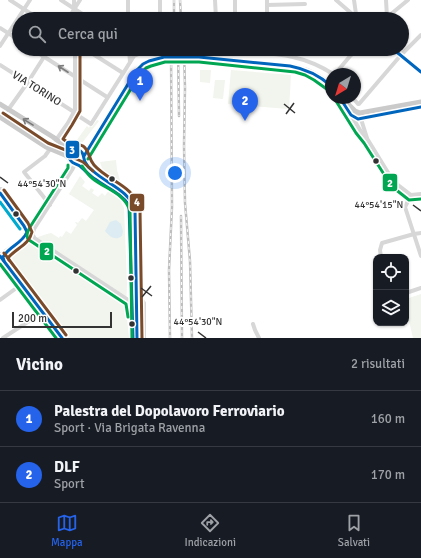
<!DOCTYPE html>
<html lang="it">
<meta charset="utf-8">
<style>
body{margin:0;font-family:Signika,sans-serif;background:#242831;color:#f1f3f6}
.controls{position:absolute;right:12px;bottom:12px;display:grid;overflow:hidden;border-radius:8px;box-shadow:0 1px 3px #0004}
.controls button{width:36px;height:36px;display:grid;place-items:center;padding:0;border:0;border-bottom:1px solid #363941;background:#171b24;color:#f1f3f6;font:20px sans-serif}
.compass{position:absolute;left:325px;top:68px;width:36px;height:36px;border-radius:50%;background:#171b24;box-shadow:0 1px 3px #0004;rotate:218deg}
.scale{position:absolute;left:12px;bottom:10px;width:100px;box-sizing:border-box;padding-left:4px;border:2px solid #333;border-top:0;font-size:11px;line-height:14px;white-space:nowrap;color:#333;-webkit-text-stroke:3px #fff;paint-order:stroke}
.you{position:absolute;left:175px;top:173px;width:14px;height:14px;margin:-10px;border:3px solid #fff;border-radius:50%;background:#1a73e8;box-shadow:0 0 0 6px #1a73e833}
.badge{display:grid;place-items:center;width:26px;height:26px;border-radius:50%;background:#2563eb;color:#fff;font-size:13px;font-weight:700}
.pin{position:absolute;translate:-50% -33px;filter:drop-shadow(0 1px 2px #0008)}
.pin::after{content:'';position:absolute;top:21px;width:14px;height:12px;background:inherit;clip-path:polygon(0 0,100% 0,50% 100%)}
.list{margin:0;padding:0;list-style:none}
h2{display:flex;justify-content:space-between;align-items:center;height:52px;margin:0;padding:0 16px;font-size:17px}
h2 small{font-size:13px;font-weight:400;color:#9ea1a6}
.list li{display:grid;grid-template-columns:26px 1fr auto;gap:12px;align-items:center;box-sizing:border-box;height:56px;padding:0 16px;border-top:1px solid #363941}
.list b{display:block;font-size:15px;white-space:nowrap}
.list p{margin:0;font-size:13px;white-space:nowrap;color:#9ea1a6}
.list em{font-size:13px;font-style:normal;color:#9ea1a6}
.icon{flex:none;width:22px;height:22px;fill:none;stroke:currentColor;stroke-width:2;stroke-linecap:round;stroke-linejoin:round}
.map{position:relative;flex:none;width:421px;height:338px;overflow:hidden}
.search{position:absolute;background:#171b24;box-shadow:0 1px 3px #0004;left:12px;right:12px;top:12px;height:44px;display:flex;align-items:center;gap:10px;box-sizing:border-box;padding:0 14px;border-radius:22px;color:#9ea1a6;font-size:15px}
.sheet{height:164px;background:#171b24}
nav{display:flex;justify-content:space-around;align-items:center;box-sizing:border-box;height:56px;border-top:1px solid #363941;background:#171b24;font-size:11px;color:#9ea1a6}
nav a{display:grid;justify-items:center;gap:2px}
nav .on{color:#2563eb}
.map>svg:first-child{display:block}
.green{fill:#f1f5ed}
.water{fill:#ddebf3}
.lines{fill:none;stroke-linecap:round;stroke-linejoin:round}
.minor{stroke:#d7d7d7;stroke-width:4}
.major{stroke:#cacaca;stroke-width:5}
.rail-casing{stroke:#bebebe;stroke-width:2.5}
.rail{stroke:#fff;stroke-width:1;stroke-dasharray:3;stroke-linecap:butt}
.major-bridge{stroke:#cacaca;stroke-width:5}
.bus-1-casing{stroke:#fff;stroke-width:6}
.bus-2-casing{stroke:#fff;stroke-width:6}
.bus-3-casing{stroke:#fff;stroke-width:6}
.bus-4-casing{stroke:#fff;stroke-width:6}
.bus-1{stroke:#0065bd;stroke-width:3}
.bus-2{stroke:#00a651;stroke-width:3}
.bus-3{stroke:#7a4b2a;stroke-width:3}
.bus-4{stroke:#00a9ce;stroke-width:3}
.oneway{stroke:#7d7d7d}
.oneway2{stroke:#777}
.ticks{fill:none;stroke:#333;stroke-width:1.5}
.bus-dot{fill:#333;stroke:#fff;stroke-width:1.5}
.labels{text-anchor:middle;stroke-width:4;stroke-linejoin:round;paint-order:stroke}
.street-label{font-size:11px;fill:#333;stroke:#fff}
.ticks-label{font-size:10px;text-anchor:middle;fill:#333;stroke:#fff;stroke-width:4;stroke-linejoin:round;paint-order:stroke}
.line-badge{stroke:#fff;stroke-width:1.5}
.badge-label{font-size:11px;text-anchor:middle;font-weight:bold;fill:#fff}
</style>
<div class="map">
<svg width="421" height="338" viewBox="0 0 421 338">
<rect width="100%" height="100%" fill="#fff"/>
<g class="green">
<polygon points="200,70 211,70 210,83 200,82"/>
<polygon points="231,70 291,75 289,109 228,104"/>
<polygon points="215,80 225,80 223,99 213,98"/>
<polygon points="97,120 99,121 82,143 81,144 74,144 87,126 89,128 90,126 92,127"/>
<polygon points="116,160 117,170 121,184 104,174 100,162"/>
<path d="M80 176 85 182 82 186 89 191 91 188 94 190 92 193 98 197 102 193 105 196 109 190 120 200 124 208 127 284 126 308 129 338H67L8 258 9 256C24 245 33 237 51 233L59 238 60 236 62 237 66 231 71 234 77 225 75 222H76L78 223 82 218 86 221 94 210 69 194Z"/>
<polygon points="421,294 421,338 413,338 409,321 406,322 406,299"/>
</g>
<path class="water" d="M116 220 121 224 123 231 122 236C115 241 110 237 105 231L110 222Z"/>
<g class="lines">
<g class="minor">
<polyline points="10,0 39,19"/>
<polyline points="61,0 90,19"/>
<polyline points="74,0 74,19"/>
<polyline points="128,0 128,19"/>
<polyline points="160,0 160,19"/>
<polyline points="215,0 216,19"/>
<polyline points="235,0 235,19"/>
<polyline points="267,0 267,19"/>
<polyline points="336,0 358,19"/>
<polyline points="386,0 387,17"/>
<polyline points="267,5 305,4"/>
<polyline points="354,16 356,14 354,0"/>
<polyline points="68,19 80,0"/>
<polyline points="385,19 408,0"/>
<polyline points="0,28 19,40"/>
<polyline points="0,46 30,0"/>
<polyline points="32,49 107,97"/>
<polyline points="85,49 123,73"/>
<polyline points="129,49 130,62"/>
<polyline points="345,49 351,55"/>
<polyline points="393,49 421,72"/>
<path d="M199 57 207 51 212 50C224 50 237 51 249 52 282 54 305 56 333 74"/>
<polyline points="0,65 74,112"/>
<polyline points="335,74 356,49"/>
<polyline points="353,98 358,104 359,104 401,55 421,35"/>
<polyline points="8,110 28,82 49,49"/>
<polyline points="355,111 361,119 367,138"/>
<polyline points="74,113 91,124 134,56 151,49"/>
<polyline points="351,115 360,130 368,140 392,179 398,185 411,195 421,194"/>
<polyline points="56,140 68,123 75,110 75,49"/>
<polyline points="0,189 1,189"/>
<polyline points="0,193 26,229 27,233 26,237"/>
<polyline points="411,195 405,207 421,256"/>
<polyline points="50,205 24,172 45,156 50,149"/>
<polyline points="26,237 29,237 34,238 128,300 130,301 131,305"/>
<polyline points="34,237 32,235 34,229 72,170 74,166 73,163"/>
<polyline points="0,255 26,237"/>
<polyline points="0,256 62,338"/>
<polyline points="381,257 380,250 382,243 414,234 421,233"/>
<polyline points="406,293 421,288"/>
<path d="M136 294C138 298 142 298 144 303V338"/>
<polyline points="0,300 22,284"/>
<polyline points="253,324 255,330 259,338"/>
<polyline points="3,338 43,312"/>
</g>
<g class="major">
<path d="M199 57 295 67C309 70 321 76 331 86"/>
<polyline points="340,98 351,115 358,119 421,107"/>
<polyline points="346,102 355,111 360,113 421,102"/>
<polyline points="0,104 53,137 65,146 73,149 79,150 82,152 84,156"/>
<polyline points="0,117 46,147 65,155 68,157 71,162 80,166 93,178 123,198 128,203 129,209 133,338"/>
<path d="M84 156 136 71C144 63 152 58 164 57"/>
<path d="M84 158C93 182 133 188 135 210L136 308"/>
</g>
<g class="rail-casing">
<g id="rail">
<polyline points="174,0 174,19"/>
<polyline points="180,0 181,19"/>
<polyline points="178,49 179,116"/>
<polyline points="184,49 185,88 184,145 185,203 190,261 192,338"/>
<polyline points="181,216 182,338"/>
<polyline points="170,338 169,270 172,207 171,49"/>
</g>
</g>
<use href="#rail" class="rail"/>
<polyline class="major-bridge" points="164,57 199,57"/>
<g class="bus-1-casing">
<g id="bus-1">
<polyline points="393,49 421,72"/>
<polyline points="241,51 268,53 268,49"/>
<polyline points="340,98 351,115 358,119 421,107"/>
<path d="M84 156 136 71 143 64 149 61 164 57H199L290 66C306 69 319 75 331 86"/>
<path d="M0 193 24 226 27 232C22 244 9 246 3 257L4 261"/>
<polyline points="0,256 62,338"/>
<path d="M133 338 129 205C121 193 107 188 95 179 90 176 86 171 81 167 78 164 73 164 71 161 68 158 68 153 72 150 74 149 76 149 78 150 84 151 83 157 85 162 87 166 90 169 93 171 107 184 129 190 135 210L137 338"/>
</g>
</g>
<g class="bus-2-casing">
<g id="bus-2">
<polyline points="336,101 356,133 364,143 387,179 395,189 409,200 421,199"/>
<polyline points="88,159 140,74 146,68 151,66 165,62 199,62 295,72 305,75 314,80 328,90"/>
<path d="M68 165V168L30 227C28 231 25 236 29 240L126 304 128 317"/>
<path d="M82 166C85 170 88 175 92 178 105 189 125 193 130 211L132 338"/>
<polyline points="0,264 56,338"/>
</g>
</g>
<g class="bus-3-casing">
<g id="bus-3">
<path d="M80 49V111L72 125 63 139C66 141 68 143 71 144 75 145 79 144 83 146 90 151 88 158 94 165 109 182 134 185 140 210L142 338"/>
<polyline points="3,113 48,143 68,151 72,154 74,158 83,162 93,171"/>
<path d="M4 190 28 223 32 232C29 245 16 248 8 258L9 260"/>
<polyline points="4,253 66,335"/>
</g>
</g>
<g class="bus-4-casing">
<polyline id="bus-4" points="0,202 20,229"/>
</g>
<use href="#bus-1" class="bus-1"/>
<use href="#bus-2" class="bus-2"/>
<use href="#bus-3" class="bus-3"/>
<use href="#bus-4" class="bus-4"/>
</g>
<defs><path id="oneway-shaft" d="M-6 0H5M1.5-3L5.5 0L1.5 3" fill="none" stroke-width="1.6" stroke-linecap="round" stroke-linejoin="round"/></defs>
<use class="oneway" href="#oneway-shaft" transform="translate(63 69) rotate(-147)"/>
<use class="oneway2" href="#oneway-shaft" transform="translate(28 122) rotate(-148)"/>
<path class="ticks" d="M284 104 295 113M286 114 294 103M0 177 8 183M413 205 421 211M141 288 152 296M142 297 151 286M198 332 206 338"/>
<g class="bus-dot">
<circle cx="376" cy="161" r="3.5"/>
<circle cx="112" cy="179" r="3.5"/>
<circle cx="16" cy="214" r="3.5"/>
<circle cx="76" cy="271" r="3.5"/>
<circle cx="131" cy="278" r="3.5"/>
<circle cx="132" cy="324" r="3.5"/>
</g>
<g class="labels">
<g class="street-label">
<text transform="translate(37 88) rotate(32)" y="4">VIA TORINO</text>
</g>
</g>
<g class="ticks-label">
<text x="42" y="187">44°54'30"N</text>
<text x="379" y="208">44°54'15"N</text>
<text x="198" y="325">44°54'30"N</text>
</g>
<g class="line-badge">
<rect x="65" y="140" width="15" height="19" rx="4" fill="#0065bd"/>
<rect x="382" y="173" width="16" height="19" rx="4" fill="#00a651"/>
<rect x="129" y="193" width="16" height="19" rx="4" fill="#7a4b2a"/>
<rect x="39" y="242" width="15" height="19" rx="4" fill="#00a651"/>
</g>
<g class="badge-label">
<text x="72" y="154">3</text>
<text x="390" y="187">2</text>
<text x="137" y="206">4</text>
<text x="47" y="255">2</text>
</g>
</svg>
<div class="controls">
<button><svg class="icon" aria-label="locate" viewBox="0 0 24 24"><circle cx="12" cy="12" r="6"/><path d="M12 2v4M12 18v4M2 12h4M18 12h4"/></svg></button>
<button><svg class="icon" aria-label="layers" viewBox="0 0 24 24"><path d="M12 4l9 5-9 5-9-5zM3 14l9 5 9-5"/></svg></button>
</div>
<svg class="compass" viewBox="-18 -18 36 36"><path d="M0-13l5 13h-10z" fill="#e53935"/><path d="M0 13l5-13h-10z" fill="#9ea1a6"/></svg>
<div class="scale">200 m</div>
<div class="you"></div>
<div class="pin badge" style="left:140px;top:101px">1</div>
<div class="pin badge" style="left:245px;top:121px">2</div>
<div class="search"><svg class="icon" aria-label="search" viewBox="0 0 24 24"><circle cx="10" cy="10" r="6"/><path d="M15 15l6 6"/></svg>Cerca qui</div>
</div>
<section class="sheet">
<h2>Vicino<small>2 risultati</small></h2>
<ul class="list">
<li><span class="badge">1</span><div><b>Palestra del Dopolavoro Ferroviario</b><p>Sport · Via Brigata Ravenna</p></div><em>160 m</em></li>
<li><span class="badge">2</span><div><b>DLF</b><p>Sport</p></div><em>170 m</em></li>
</ul>
</section>
<nav>
<a class="on"><svg class="icon" aria-label="map" viewBox="0 0 24 24"><path d="M3 6l6-2 6 2 6-2v14l-6 2-6-2-6 2zM9 4v14M15 6v14"/></svg>Mappa</a>
<a><svg class="icon" aria-label="directions" viewBox="0 0 24 24"><path d="M12 3l9 9-9 9-9-9zM9 14v-3h6M13 9l2 2-2 2"/></svg>Indicazioni</a>
<a><svg class="icon" aria-label="saved" viewBox="0 0 24 24"><path d="M7 4h10v16l-5-4-5 4z"/></svg>Salvati</a>
</nav>
